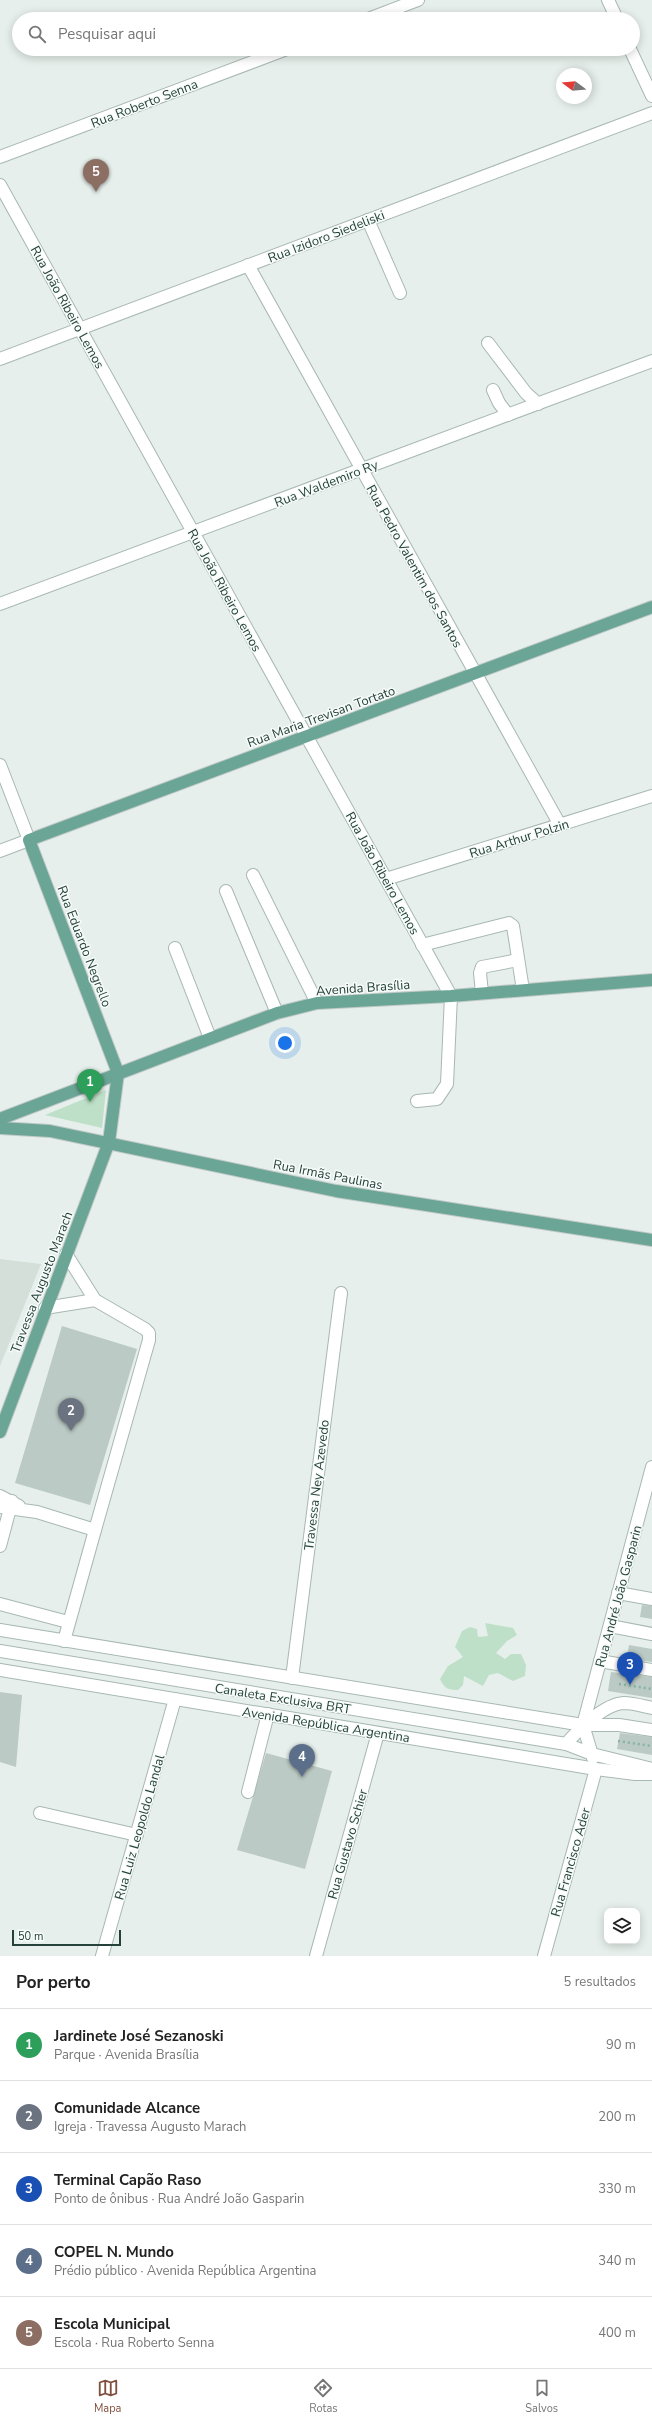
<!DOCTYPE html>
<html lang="pt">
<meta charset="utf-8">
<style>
body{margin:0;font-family:"Nunito Sans",sans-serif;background:#f6f6f6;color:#222}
.controls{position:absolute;right:12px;bottom:12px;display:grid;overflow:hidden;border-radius:8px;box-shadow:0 2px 10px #0003}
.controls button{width:36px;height:36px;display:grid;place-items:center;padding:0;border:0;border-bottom:1px solid #e0e0e0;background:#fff;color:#222;font:20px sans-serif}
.compass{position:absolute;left:556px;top:68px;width:36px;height:36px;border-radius:50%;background:#fff;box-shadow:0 2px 10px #0003;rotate:286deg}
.scale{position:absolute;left:12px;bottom:10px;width:109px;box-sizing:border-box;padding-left:4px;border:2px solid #24423a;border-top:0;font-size:11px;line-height:14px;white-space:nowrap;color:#24423a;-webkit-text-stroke:3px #f7fbf9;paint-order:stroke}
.you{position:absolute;left:285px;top:1043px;width:14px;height:14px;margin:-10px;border:3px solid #fff;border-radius:50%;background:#1a73e8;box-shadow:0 0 0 6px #1a73e833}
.badge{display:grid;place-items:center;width:26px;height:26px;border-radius:50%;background:#804e3d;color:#fff;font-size:13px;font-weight:700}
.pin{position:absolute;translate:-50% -33px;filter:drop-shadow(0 1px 2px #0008)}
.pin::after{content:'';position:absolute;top:21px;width:14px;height:12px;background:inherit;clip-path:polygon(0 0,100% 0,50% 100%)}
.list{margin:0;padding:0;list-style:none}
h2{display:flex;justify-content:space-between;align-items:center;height:52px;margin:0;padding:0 16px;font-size:17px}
h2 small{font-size:13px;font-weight:400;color:#767676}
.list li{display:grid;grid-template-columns:26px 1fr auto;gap:12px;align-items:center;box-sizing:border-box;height:72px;padding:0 16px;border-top:1px solid #e0e0e0}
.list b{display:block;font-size:15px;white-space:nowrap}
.list p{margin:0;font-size:13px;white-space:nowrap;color:#767676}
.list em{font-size:13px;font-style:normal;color:#767676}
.icon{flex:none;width:22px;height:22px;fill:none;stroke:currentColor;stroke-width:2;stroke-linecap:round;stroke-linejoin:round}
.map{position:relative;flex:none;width:652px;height:1956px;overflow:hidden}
.search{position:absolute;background:#fff;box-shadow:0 2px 10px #0003;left:12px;right:12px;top:12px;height:44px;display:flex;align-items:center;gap:10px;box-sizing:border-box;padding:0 14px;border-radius:22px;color:#767676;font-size:15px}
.sheet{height:412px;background:#fff}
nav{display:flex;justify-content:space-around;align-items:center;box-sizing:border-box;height:56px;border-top:1px solid #e0e0e0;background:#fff;font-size:11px;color:#767676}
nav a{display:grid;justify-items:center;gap:2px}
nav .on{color:#804e3d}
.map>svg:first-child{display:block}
.built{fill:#d4dfda}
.green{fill:#bfe0c8}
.building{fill:#bbcac4}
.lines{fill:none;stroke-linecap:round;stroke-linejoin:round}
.minor-casing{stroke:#a8b8b2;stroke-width:14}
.major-casing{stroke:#c2cac8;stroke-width:14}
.path{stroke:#86b3a5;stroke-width:2.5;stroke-dasharray:2 3;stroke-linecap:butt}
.minor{stroke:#fff;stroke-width:12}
.major{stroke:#6aa596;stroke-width:12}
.labels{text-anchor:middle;stroke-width:3;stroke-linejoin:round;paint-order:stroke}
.street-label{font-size:13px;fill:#24423a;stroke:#f7fbf9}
</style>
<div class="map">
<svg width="652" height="1956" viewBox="0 0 652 1956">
<rect width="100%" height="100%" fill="#e6efeb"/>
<polygon class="built" points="0,1259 41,1264 0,1366"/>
<g class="green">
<polygon points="106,1090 102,1128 45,1115"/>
<path d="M485 1623 513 1628 517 1635 507 1641 496 1653 505 1659 511 1654H521L526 1665 525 1676 513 1681 498 1673 489 1675 483 1686 464 1676 463 1685 458 1690C448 1690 444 1688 440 1679L448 1666 463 1657 455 1647 462 1631 470 1627 477 1629 478 1637 488 1636Z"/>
</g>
<g class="building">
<polygon points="62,1326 137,1349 90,1505 15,1483"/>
<polygon points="642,1605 652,1606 652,1619 640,1617"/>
<polygon points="629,1645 652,1649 652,1662 627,1658"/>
<polygon points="611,1672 652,1677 652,1698 608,1691"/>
<polygon points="0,1692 22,1695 16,1767 0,1762"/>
<polygon points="620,1733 652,1737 652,1755 617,1749"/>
<polygon points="266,1753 332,1771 305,1869 237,1850"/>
</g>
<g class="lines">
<g class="minor-casing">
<g id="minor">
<polyline points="608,0 617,19"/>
<polyline points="368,19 418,0"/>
<polyline points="630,49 652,96"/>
<polyline points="0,157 287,49"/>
<polyline points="0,185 451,996 447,1084 437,1099 417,1101"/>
<polyline points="368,220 400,293"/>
<polyline points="248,265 560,825"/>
<polyline points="488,343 526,393 538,404"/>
<polyline points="0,359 652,113"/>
<polyline points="493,390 499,403 508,415"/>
<polyline points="0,604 652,361"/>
<polyline points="0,765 29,840 0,851"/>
<polyline points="253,875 317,1003"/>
<polyline points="386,879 652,796"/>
<polyline points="226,891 277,1013"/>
<polyline points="422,945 509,923 513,926 523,990"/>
<polyline points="175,948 210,1038"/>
<polyline points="482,993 480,973 482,967 518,960"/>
<polyline points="45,1308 95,1300"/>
<polyline points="0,1496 19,1506"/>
<polyline points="0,1507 37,1512 95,1530 149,1340 149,1333 145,1329 95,1300 66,1254"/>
<polyline points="0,1546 12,1501"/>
<polyline points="618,1593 652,1599"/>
<polyline points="0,1604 68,1622"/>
<polyline points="610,1626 652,1634"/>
<polyline points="0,1630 583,1725 619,1725 652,1730"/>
<polyline points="64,1641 95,1530"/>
<polyline points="0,1651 566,1744 592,1754 652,1769"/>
<polyline points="600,1661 652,1670"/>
<polyline points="0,1670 596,1769 635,1774 652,1774"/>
<polyline points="292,1678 341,1293"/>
<polyline points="583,1725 652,1467"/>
<polyline points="583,1725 593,1758"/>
<path d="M566 1744C578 1730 604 1704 624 1703 633 1703 643 1706 652 1708"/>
<polyline points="248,1792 268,1714"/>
<polyline points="40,1813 137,1835"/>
<polyline points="102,1956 175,1699"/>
<polyline points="316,1956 378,1733"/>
<polyline points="544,1956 596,1769"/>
</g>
</g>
<g class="major-casing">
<g id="major">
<polyline points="0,1119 277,1013 317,1003 451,996 652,980"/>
<polyline points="0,1128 50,1131 336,1191 652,1240"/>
<polyline points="0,1432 109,1142 118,1073 29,840 652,607"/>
</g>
</g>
<g class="path">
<polyline points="619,1684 652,1689"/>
<polyline points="618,1741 652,1746"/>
</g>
<use href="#minor" class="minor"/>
<use href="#major" class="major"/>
</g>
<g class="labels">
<g class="street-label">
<text transform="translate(144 103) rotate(-21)" y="5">Rua Roberto Senna</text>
<text transform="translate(326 236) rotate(-21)" y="5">Rua Izidoro Siedeliski</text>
<text transform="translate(68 307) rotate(61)" y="5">Rua João Ribeiro Lemos</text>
<text transform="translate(326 483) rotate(-21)" y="5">Rua Waldemiro Ry</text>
<text transform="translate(415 566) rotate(61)" y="5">Rua Pedro Valentim dos Santos</text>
<text transform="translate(225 590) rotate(61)" y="5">Rua João Ribeiro Lemos</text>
<text transform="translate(321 716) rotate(-20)" y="5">Rua Maria Trevisan Tortato</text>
<text transform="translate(519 838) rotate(-17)" y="5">Rua Arthur Polzin</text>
<text transform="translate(383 873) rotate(61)" y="5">Rua João Ribeiro Lemos</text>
<text transform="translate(85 946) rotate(69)" y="5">Rua Eduardo Negrello</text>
<text transform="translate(363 987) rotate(-4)" y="5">Avenida Brasília</text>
<text transform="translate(328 1174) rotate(11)" y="5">Rua Irmãs Paulinas</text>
<text transform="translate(41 1282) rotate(-69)" y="5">Travessa Augusto Marach</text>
<text transform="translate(316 1485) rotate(-83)" y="5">Travessa Ney Azevedo</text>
<text transform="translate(618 1596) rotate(-75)" y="5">Rua André João Gasparin</text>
<text transform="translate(283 1698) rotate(9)" y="5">Canaleta Exclusiva BRT</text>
<text transform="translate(326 1724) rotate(9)" y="5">Avenida República Argentina</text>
<text transform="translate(139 1827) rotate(-74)" y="5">Rua Luiz Leopoldo Landal</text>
<text transform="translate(347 1844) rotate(-74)" y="5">Rua Gustavo Schier</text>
<text transform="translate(570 1862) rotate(-74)" y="5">Rua Francisco Ader</text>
</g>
</g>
</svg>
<div class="controls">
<button><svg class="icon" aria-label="layers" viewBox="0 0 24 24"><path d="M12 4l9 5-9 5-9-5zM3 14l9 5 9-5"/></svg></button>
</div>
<svg class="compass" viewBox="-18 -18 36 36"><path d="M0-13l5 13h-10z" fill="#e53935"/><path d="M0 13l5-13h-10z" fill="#767676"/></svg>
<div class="scale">50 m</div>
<div class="you"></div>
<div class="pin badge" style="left:90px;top:1102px;background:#2e9e5b">1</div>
<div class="pin badge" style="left:71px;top:1431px;background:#6b7280">2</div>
<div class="pin badge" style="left:630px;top:1685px;background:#1a4fb4">3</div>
<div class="pin badge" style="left:302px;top:1777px;background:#5c6f8a">4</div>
<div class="pin badge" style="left:96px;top:192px;background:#8d6e63">5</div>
<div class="search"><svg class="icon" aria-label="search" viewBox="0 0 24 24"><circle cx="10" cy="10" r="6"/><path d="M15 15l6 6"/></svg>Pesquisar aqui</div>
</div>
<section class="sheet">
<h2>Por perto<small>5 resultados</small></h2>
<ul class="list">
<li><span class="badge" style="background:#2e9e5b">1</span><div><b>Jardinete José Sezanoski</b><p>Parque · Avenida Brasília</p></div><em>90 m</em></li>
<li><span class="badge" style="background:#6b7280">2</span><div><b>Comunidade Alcance</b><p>Igreja · Travessa Augusto Marach</p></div><em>200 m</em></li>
<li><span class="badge" style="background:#1a4fb4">3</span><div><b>Terminal Capão Raso</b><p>Ponto de ônibus · Rua André João Gasparin</p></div><em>330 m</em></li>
<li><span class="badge" style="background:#5c6f8a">4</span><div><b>COPEL N. Mundo</b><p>Prédio público · Avenida República Argentina</p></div><em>340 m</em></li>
<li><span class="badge" style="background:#8d6e63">5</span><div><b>Escola Municipal</b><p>Escola · Rua Roberto Senna</p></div><em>400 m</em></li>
</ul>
</section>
<nav>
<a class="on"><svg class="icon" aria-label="map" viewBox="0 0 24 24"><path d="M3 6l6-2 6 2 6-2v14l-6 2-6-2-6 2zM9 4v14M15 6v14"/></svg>Mapa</a>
<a><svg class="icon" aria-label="directions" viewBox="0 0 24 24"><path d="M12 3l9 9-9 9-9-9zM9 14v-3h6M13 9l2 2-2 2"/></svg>Rotas</a>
<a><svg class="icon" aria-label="saved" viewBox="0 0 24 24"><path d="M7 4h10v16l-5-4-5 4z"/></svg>Salvos</a>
</nav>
